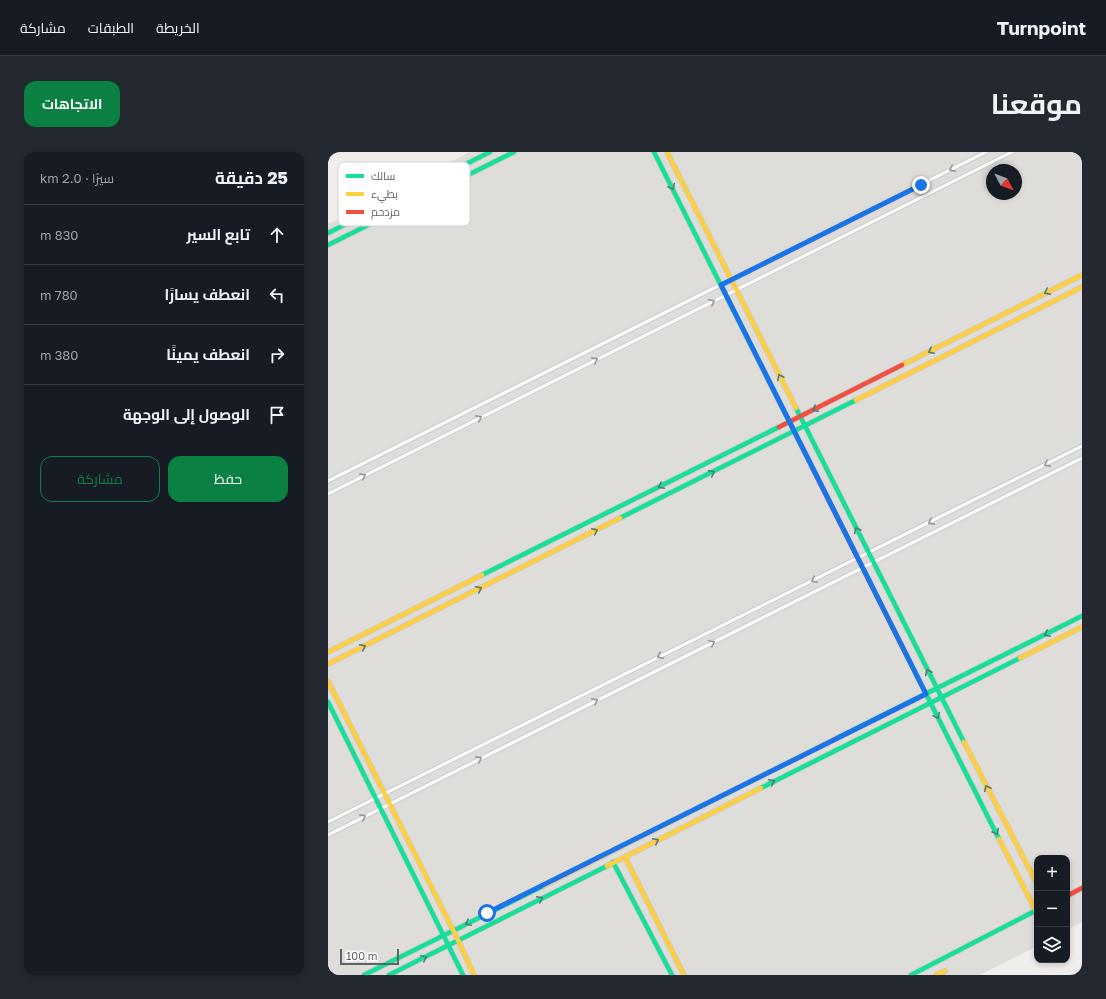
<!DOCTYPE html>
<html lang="ar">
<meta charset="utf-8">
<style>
body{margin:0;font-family:"Golos Text",Cairo,sans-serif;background:#242831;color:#f1f3f6;direction:rtl}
.controls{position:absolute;right:12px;bottom:12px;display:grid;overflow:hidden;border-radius:8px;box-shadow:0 2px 6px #0003}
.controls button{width:36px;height:36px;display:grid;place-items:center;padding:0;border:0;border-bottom:1px solid #363941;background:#171b24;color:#f1f3f6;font:20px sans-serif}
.compass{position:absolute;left:658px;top:12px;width:36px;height:36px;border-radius:50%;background:#171b24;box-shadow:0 2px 6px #0003;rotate:131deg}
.scale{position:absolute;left:12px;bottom:10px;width:59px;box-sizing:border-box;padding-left:4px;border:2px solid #5f6368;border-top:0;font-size:11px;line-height:14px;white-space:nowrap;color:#5f6368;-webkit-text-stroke:3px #fff;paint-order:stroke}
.stop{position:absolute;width:12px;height:12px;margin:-9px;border:3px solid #1a73e8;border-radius:50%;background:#fff}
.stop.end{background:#1a73e8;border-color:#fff;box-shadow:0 1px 4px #0008}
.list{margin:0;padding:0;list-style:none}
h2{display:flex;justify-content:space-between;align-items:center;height:52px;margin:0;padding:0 16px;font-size:17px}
h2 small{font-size:13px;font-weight:400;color:#9ea1a6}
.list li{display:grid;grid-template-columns:26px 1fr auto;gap:12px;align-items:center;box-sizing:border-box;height:60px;padding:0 16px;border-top:1px solid #363941}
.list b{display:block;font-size:15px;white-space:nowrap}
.list em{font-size:13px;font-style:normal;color:#9ea1a6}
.actions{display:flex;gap:8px;padding:12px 16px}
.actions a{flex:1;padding:9px 0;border:1px solid #0b8043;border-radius:12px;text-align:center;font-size:14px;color:#0b8043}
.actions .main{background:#0b8043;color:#fff}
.icon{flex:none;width:22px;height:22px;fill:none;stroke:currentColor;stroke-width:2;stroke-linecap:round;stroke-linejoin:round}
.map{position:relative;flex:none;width:754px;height:823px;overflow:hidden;direction:ltr;border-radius:12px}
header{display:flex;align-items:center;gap:24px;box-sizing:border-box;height:56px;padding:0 20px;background:#171b24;border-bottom:1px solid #363941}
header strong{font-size:19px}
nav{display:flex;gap:22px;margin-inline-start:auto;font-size:14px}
.intro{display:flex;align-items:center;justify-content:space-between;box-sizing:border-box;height:96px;padding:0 24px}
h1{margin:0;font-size:28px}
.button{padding:10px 18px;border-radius:12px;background:#0b8043;color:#fff;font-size:14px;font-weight:700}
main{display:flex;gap:24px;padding:0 24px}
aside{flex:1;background:#171b24;border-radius:12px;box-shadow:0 2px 6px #0003}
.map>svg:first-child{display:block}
.industrial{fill:#dfddda;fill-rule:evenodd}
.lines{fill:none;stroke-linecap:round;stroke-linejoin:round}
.street-casing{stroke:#cbcccc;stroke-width:5}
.fast-casing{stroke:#cacacb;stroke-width:6}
.slow-casing{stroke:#cacacb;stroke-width:6}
.jam-casing{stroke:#cacacb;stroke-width:6}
.street{stroke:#fdfcfc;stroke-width:3}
.fast{stroke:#16e098;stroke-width:4.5}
.slow{stroke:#ffcf43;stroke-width:4.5}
.jam{stroke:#f24e42;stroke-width:4.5}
.oneway{stroke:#96999c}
.oneway2{stroke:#507c72}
.route{stroke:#1a73e8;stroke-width:5}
.key{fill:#fff;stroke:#cfd0d2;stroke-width:1}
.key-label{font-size:11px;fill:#5f6368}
</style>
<header>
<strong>Turnpoint</strong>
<nav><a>الخريطة</a><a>الطبقات</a><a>مشاركة</a></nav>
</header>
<div class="intro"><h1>موقعنا</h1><a class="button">الاتجاهات</a></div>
<main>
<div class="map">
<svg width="754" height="823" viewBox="0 0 754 823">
<rect width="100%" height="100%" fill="#efeeea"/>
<path class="industrial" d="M142 0H754V770L739 778V706H709V794L652 823H0V72ZM664 18H688V42H664Z"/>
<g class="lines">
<g class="street-casing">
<g id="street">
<polyline points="0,329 658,0"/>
<polyline points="0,342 684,0"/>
<polyline points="0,670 754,294"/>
<polyline points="0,683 754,306"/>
</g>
</g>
<g class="fast-casing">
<g id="fast">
<polyline points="326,0 487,321"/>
<polyline points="0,81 162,0"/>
<polyline points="0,93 186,0"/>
<polyline points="468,256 636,590"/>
<polyline points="292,366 528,248"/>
<polyline points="154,423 451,275"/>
<polyline points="579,504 671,687"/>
<polyline points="0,550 135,823"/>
<polyline points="509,586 754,464"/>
<polyline points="433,636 692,506"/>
<polyline points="285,710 344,823"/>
<polyline points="36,823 215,734"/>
<polyline points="61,823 279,714"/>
<polyline points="583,823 709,758"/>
</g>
</g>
<g class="slow-casing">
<g id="slow">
<polyline points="339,0 468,256"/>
<polyline points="574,213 754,123"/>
<polyline points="528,248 754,135"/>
<polyline points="0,500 154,423"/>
<polyline points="692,506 754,475"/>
<polyline points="0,512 292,366"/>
<polyline points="0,529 130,788 146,823"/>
<polyline points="636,590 709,732"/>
<polyline points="671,687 708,759"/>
<polyline points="297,705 356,823"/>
<polyline points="279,714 433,636"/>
<polyline points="215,734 509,586"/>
<polyline points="608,823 617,819"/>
</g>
</g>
<g class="jam-casing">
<g id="jam">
<polyline points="451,275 574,213"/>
<polyline points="487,321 579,504"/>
<polyline points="739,744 754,736"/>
</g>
</g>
<use href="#street" class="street"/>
<use href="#fast" class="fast"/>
<use href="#slow" class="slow"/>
<use href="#jam" class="jam"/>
</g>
<defs><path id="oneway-chevron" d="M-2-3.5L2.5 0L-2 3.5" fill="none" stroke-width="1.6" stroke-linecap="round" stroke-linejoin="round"/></defs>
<g class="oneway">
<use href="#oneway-chevron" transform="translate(624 17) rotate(153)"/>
<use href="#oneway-chevron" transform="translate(384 150) rotate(-27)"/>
<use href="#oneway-chevron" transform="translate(267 208) rotate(-27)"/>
<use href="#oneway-chevron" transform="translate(151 266) rotate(-27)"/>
<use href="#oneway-chevron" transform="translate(719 312) rotate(153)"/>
<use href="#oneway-chevron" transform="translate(35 324) rotate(-27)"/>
<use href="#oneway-chevron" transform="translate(603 370) rotate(153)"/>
<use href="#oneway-chevron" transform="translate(486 428) rotate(153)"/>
<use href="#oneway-chevron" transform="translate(384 491) rotate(-26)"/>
<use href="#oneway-chevron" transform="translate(332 504) rotate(153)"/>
<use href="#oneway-chevron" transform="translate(267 549) rotate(-27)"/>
<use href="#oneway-chevron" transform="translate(151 607) rotate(-27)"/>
<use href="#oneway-chevron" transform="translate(35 665) rotate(-27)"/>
</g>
<g class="oneway2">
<use href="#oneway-chevron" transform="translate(344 35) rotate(63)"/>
<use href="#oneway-chevron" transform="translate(719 140) rotate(153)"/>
<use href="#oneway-chevron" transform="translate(603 199) rotate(153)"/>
<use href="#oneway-chevron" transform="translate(452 225) rotate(-117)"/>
<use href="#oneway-chevron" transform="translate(487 257) rotate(153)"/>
<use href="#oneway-chevron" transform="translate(384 321) rotate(-27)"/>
<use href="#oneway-chevron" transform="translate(333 334) rotate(153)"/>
<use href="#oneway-chevron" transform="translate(529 378) rotate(-117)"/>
<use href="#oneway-chevron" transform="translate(267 379) rotate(-26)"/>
<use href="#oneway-chevron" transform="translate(151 437) rotate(-27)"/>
<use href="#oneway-chevron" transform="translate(719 482) rotate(153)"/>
<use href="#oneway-chevron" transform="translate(35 495) rotate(-26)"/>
<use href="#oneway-chevron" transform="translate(600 520) rotate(-117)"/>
<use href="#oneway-chevron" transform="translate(609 564) rotate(63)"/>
<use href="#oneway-chevron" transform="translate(444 630) rotate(-26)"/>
<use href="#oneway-chevron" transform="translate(659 636) rotate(-117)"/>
<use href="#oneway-chevron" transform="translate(668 680) rotate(63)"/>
<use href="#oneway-chevron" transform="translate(328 689) rotate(-27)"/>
<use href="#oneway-chevron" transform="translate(212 747) rotate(-27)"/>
<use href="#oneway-chevron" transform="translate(140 771) rotate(153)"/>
<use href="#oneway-chevron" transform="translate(96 806) rotate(-27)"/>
</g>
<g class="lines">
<polyline class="route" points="159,761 598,542 393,133 593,33"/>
</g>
<rect x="10" y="10" width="132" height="64" rx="6" class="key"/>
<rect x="18" y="22" width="18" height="4" fill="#16e098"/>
<rect x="18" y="40" width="18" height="4" fill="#ffcf43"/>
<rect x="18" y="58" width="18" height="4" fill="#f24e42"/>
<g class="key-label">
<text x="43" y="28">سالك</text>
<text x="43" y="46">بطيء</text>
<text x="43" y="64">مزدحم</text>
</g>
</svg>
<div class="controls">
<button>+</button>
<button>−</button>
<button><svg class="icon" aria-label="layers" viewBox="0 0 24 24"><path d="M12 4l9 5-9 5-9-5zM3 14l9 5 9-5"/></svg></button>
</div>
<svg class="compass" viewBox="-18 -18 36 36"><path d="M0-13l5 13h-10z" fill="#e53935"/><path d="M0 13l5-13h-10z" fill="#9ea1a6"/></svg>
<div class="scale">100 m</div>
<div class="stop" style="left:159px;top:761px"></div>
<div class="stop end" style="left:593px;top:33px"></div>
</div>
<aside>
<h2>25 دقيقة<small>سيرًا · 2.0 km</small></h2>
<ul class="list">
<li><svg class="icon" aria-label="ahead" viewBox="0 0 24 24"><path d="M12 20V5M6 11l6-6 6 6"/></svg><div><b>تابع السير</b></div><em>830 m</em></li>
<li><svg class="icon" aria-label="left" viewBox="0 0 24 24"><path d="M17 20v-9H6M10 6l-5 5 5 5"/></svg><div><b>انعطف يسارًا</b></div><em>780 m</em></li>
<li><svg class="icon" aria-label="right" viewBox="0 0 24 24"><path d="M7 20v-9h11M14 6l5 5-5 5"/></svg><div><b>انعطف يمينًا</b></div><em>380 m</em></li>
<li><svg class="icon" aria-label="arrive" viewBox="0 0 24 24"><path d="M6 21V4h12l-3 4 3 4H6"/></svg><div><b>الوصول إلى الوجهة</b></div></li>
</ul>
<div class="actions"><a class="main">حفظ</a><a>مشاركة</a></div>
</aside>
</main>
